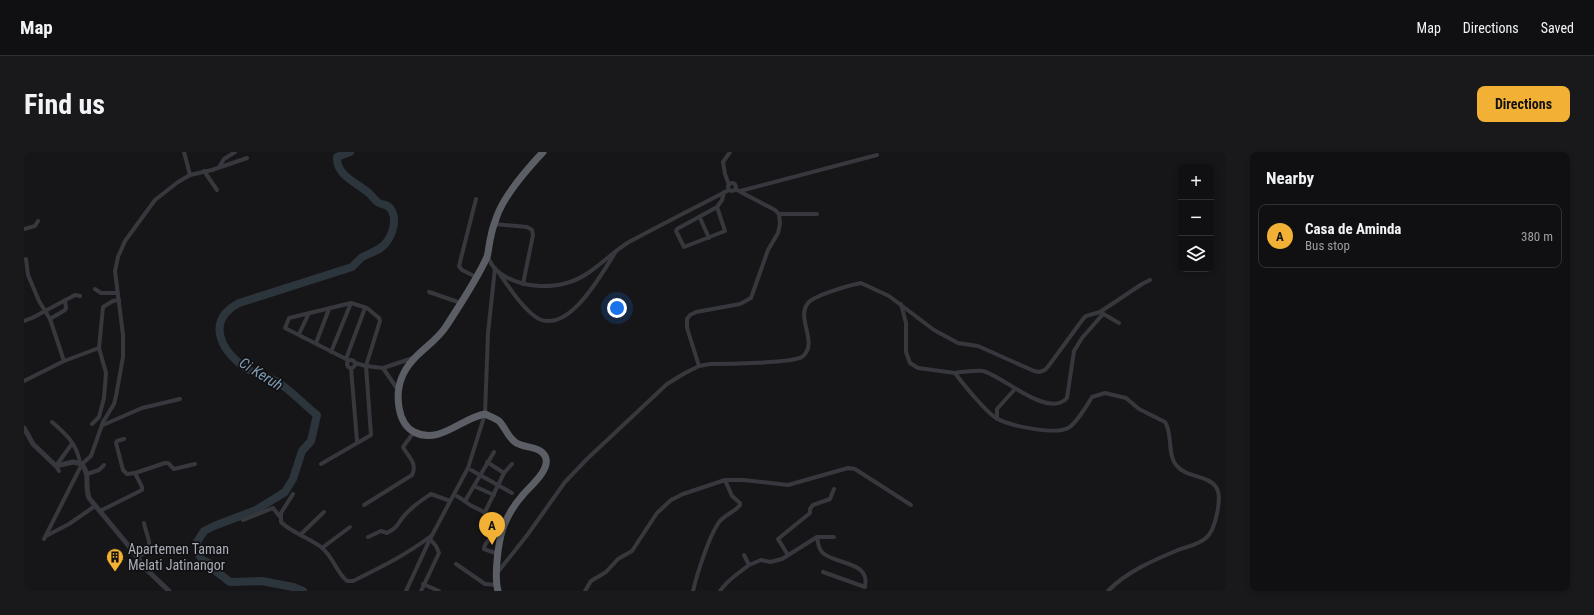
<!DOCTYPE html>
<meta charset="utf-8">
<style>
body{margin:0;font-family:"Roboto Condensed",sans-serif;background:#19191b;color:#f1f3f6}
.controls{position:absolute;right:12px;top:12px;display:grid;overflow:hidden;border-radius:8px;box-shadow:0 2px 6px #0003}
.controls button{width:36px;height:36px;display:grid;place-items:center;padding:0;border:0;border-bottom:1px solid #303032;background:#101012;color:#f1f3f6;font:20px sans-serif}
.you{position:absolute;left:593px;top:156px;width:14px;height:14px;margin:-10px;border:3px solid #fff;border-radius:50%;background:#1a73e8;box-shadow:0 0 0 6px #1a73e833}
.badge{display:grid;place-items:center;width:26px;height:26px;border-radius:50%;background:#f2b134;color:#111;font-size:13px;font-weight:700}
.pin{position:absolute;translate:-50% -33px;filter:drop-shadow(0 1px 2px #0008)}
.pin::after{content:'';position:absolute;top:21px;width:14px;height:12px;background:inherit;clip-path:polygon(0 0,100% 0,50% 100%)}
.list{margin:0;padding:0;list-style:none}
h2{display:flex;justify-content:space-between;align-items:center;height:52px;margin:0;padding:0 16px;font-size:17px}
h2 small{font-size:13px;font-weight:400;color:#9c9d9f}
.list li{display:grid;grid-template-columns:26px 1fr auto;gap:12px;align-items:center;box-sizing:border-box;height:64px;margin:0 8px 8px;padding:0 8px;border:1px solid #303032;border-radius:8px}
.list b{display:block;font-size:15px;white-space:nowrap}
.list p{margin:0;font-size:13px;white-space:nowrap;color:#9c9d9f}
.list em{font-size:13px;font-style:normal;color:#9c9d9f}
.icon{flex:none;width:22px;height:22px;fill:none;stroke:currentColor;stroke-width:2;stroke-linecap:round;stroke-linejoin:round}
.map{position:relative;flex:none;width:1202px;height:439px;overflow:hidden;border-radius:8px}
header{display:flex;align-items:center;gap:24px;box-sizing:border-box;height:56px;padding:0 20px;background:#101012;border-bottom:1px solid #303032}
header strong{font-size:19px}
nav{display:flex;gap:22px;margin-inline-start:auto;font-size:14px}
.intro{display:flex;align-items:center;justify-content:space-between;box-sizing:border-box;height:96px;padding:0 24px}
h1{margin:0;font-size:28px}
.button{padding:10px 18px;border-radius:8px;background:#f2b134;color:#111;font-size:14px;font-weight:700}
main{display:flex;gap:24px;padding:0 24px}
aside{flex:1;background:#101012;border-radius:8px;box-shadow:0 2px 6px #0003}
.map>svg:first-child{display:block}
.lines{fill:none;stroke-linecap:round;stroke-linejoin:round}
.river{stroke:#2c353c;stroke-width:8}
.minor{stroke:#37383d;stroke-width:4}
.tertiary{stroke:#37383d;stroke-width:5}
.trunk{stroke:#5b5e65;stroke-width:7}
.labels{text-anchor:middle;stroke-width:3.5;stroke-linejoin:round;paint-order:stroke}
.poi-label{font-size:14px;fill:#a8adb8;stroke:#111113;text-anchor:start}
.water-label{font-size:15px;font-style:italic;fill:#7f9bb3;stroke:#111113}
</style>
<header>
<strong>Map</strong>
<nav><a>Map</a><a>Directions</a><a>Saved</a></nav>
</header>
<div class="intro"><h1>Find us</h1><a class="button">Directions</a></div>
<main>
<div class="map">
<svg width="1202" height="439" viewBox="0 0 1202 439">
<rect width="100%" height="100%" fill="#161618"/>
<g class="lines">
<path class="river" d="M279 439 269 435 238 429 206 430 193 420 185 411 178 408 173 399V390L180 379 190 374 232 358 261 340 269 327 278 299 287 289 293 263C280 253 269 240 255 231 244 224 230 223 219 214 195 196 183 168 215 151L328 115C331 112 334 109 337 106 344 101 354 100 361 92 369 83 374 66 366 56 363 52 358 53 355 51 351 49 349 45 346 42 334 31 312 24 313 5L326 0"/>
<g class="minor">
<polyline points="160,0 166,23"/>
<polyline points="195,15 200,7 211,0"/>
<polyline points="180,19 193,38"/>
<circle cx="708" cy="35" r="4"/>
<polyline points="705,33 701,22 699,10 706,0"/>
<polyline points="716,39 853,3"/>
<polyline points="693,55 701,79 660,95 652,79 653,77 693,55 698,48 700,40"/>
<polyline points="755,62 793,62"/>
<polyline points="676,66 685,86"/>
<polyline points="470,72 503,75 508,78 509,83 499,132"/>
<polyline points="0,77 11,74 14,69"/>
<path d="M463 104C465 108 468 113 471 117 495 139 538 139 564 121 579 111 590 99 605 90 638 72 672 55 705 38"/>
<path d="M475 121C485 135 500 159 515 167 546 181 578 121 591 101"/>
<polyline points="452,125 438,118 435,114 452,47"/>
<polyline points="71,137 77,141 93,141"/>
<polyline points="405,140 437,151"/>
<path d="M877 152 882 171V200L886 211 894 216 931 221C939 232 961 259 972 266 985 274 1031 283 1044 276 1051 273 1064 252 1068 245L1081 241 1102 246 1115 257 1141 270C1149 282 1143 302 1152 313 1162 326 1184 323 1192 335 1199 345 1191 379 1182 386 1174 393 1164 394 1154 398 1130 408 1102 420 1084 439"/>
<polyline points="1076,160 1118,132 1126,128"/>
<polyline points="26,167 41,158 42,156 41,148"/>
<polyline points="0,169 8,166 51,143 56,144"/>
<polyline points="275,182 285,161"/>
<polyline points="292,191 305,157"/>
<polyline points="307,200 327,151"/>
<polyline points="322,207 341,156"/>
<circle cx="327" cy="212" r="4"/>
<polyline points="40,209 75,196"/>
<polyline points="331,211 342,214 359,216 374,238"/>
<polyline points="675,214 663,176 663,167 666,163 672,160 716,152 727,146 744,98 754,81 756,72 755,62 751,58 711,37"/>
<polyline points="327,216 333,289"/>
<polyline points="359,216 389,206"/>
<path d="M931 221C936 220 954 218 959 219 979 224 1024 267 1043 246L1050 199 1058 186 1079 162"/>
<polyline points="0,229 40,209 26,167 15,149 4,123 2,107"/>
<polyline points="973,267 973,257 991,237"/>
<path d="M28 270C42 282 53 292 56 311"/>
<polyline points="68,272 75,265 80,246 82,221 75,196 79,155 89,149 95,148"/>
<polyline points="79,273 118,256 156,247"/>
<polyline points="463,310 480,321"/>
<polyline points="297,312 347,283 342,214 356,169 355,166 343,156 327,151 265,166 261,176 324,208"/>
<polyline points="447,318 488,341"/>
<polyline points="35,319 32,314 47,293"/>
<polyline points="111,321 141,311 144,311 150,317 171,312"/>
<polyline points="63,322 75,318 80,313"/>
<polyline points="701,328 719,328 764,333 824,316 831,317 887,353"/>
<polyline points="450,334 470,343"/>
<path d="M269 342 257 361V370C268 381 284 385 297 395 309 404 312 420 323 429H329C357 415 382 403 407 384"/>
<path d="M433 344C438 347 442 350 446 353 458 359 474 364 469 381 467 387 460 391 460 397L474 402"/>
<polyline points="441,349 470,300"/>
<path d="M340 353 388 323C394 311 384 305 379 295L390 280"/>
<polyline points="76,359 118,338 118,335 111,321 103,322 99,318 92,291 93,289 100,287"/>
<polyline points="461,360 480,321 488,312"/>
<polyline points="219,368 249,356 256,365"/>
<polyline points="276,383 300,360"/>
<polyline points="22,384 45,372 71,354"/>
<path d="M344 385 357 379 363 381C376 374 372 373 380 364 387 355 398 348 407 342L426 349"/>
<path d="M793 385C794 390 794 396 798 400 809 413 847 408 841 435L799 420"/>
<polyline points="20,387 58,312 67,304 79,270 90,252 92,244 99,205 99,183 91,119 94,105 101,89 131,48 154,30 166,23 188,18 223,6"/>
<polyline points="298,396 326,375"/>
<polyline points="764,403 754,387 786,361 786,357 789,353 806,347 810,337"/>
<path d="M112 405C134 398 123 388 120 371"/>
<polyline points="432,412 461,432 472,433"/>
<polyline points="725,413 737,408 746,410 758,407 793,385 810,385"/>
<path d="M473 421 504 382 541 330 563 307 643 232 661 221 675 214 686 212C701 212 768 211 778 205 796 191 770 165 785 150 792 143 826 133 837 131L865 144 910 178 934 191 954 194 1010 219 1015 220 1021 218 1026 212 1059 167 1062 164 1076 160 1095 171"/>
<polyline points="399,432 415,439"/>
<polyline points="382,439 406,387 444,316 461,262 464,181 471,116"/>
<polyline points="397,439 415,401 412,394 406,387"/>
<path d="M561 439 567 429 582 420 594 407 608 399 633 361 647 348 659 342 701 328 708 344 716 351V353C711 360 702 362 696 369 686 381 673 422 669 439"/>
<path d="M696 439C703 428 715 421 725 413L720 403"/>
</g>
<path class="tertiary" d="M0 276 9 292 32 314 49 310 58 312C67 325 60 332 65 346L104 393 122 417 145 439"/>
<path class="trunk" d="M474 439C470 424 474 391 479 376 483 365 490 353 498 344 505 335 528 317 521 304 515 293 500 297 491 290 483 284 481 275 475 269 471 266 465 264 461 262 437 266 416 293 390 280 373 271 371 242 378 225 387 202 411 193 423 173 437 151 452 129 463 105 465 98 465 91 467 84 468 77 471 70 473 64 480 44 505 15 519 0"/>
</g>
<defs>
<g id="building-pin" transform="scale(0.9)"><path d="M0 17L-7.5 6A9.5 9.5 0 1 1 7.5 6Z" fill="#f2b134" stroke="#111113"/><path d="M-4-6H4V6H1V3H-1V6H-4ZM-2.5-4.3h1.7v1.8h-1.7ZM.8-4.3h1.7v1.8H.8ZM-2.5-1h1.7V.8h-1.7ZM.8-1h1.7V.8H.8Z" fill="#111"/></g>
</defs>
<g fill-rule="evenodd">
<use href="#building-pin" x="91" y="405"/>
</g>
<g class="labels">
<g class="poi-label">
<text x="104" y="402">Apartemen Taman<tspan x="104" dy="16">Melati Jatinangor</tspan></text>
</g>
<g class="water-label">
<text transform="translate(237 222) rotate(32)" y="5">Ci Keruh</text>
</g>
</g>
</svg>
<div class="controls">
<button>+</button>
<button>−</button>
<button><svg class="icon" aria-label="layers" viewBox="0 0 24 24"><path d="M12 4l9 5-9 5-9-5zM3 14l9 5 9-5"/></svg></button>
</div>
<div class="you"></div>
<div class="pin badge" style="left:468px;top:393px">A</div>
</div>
<aside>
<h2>Nearby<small></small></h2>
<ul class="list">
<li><span class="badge">A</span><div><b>Casa de Aminda</b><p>Bus stop</p></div><em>380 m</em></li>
</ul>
</aside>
</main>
